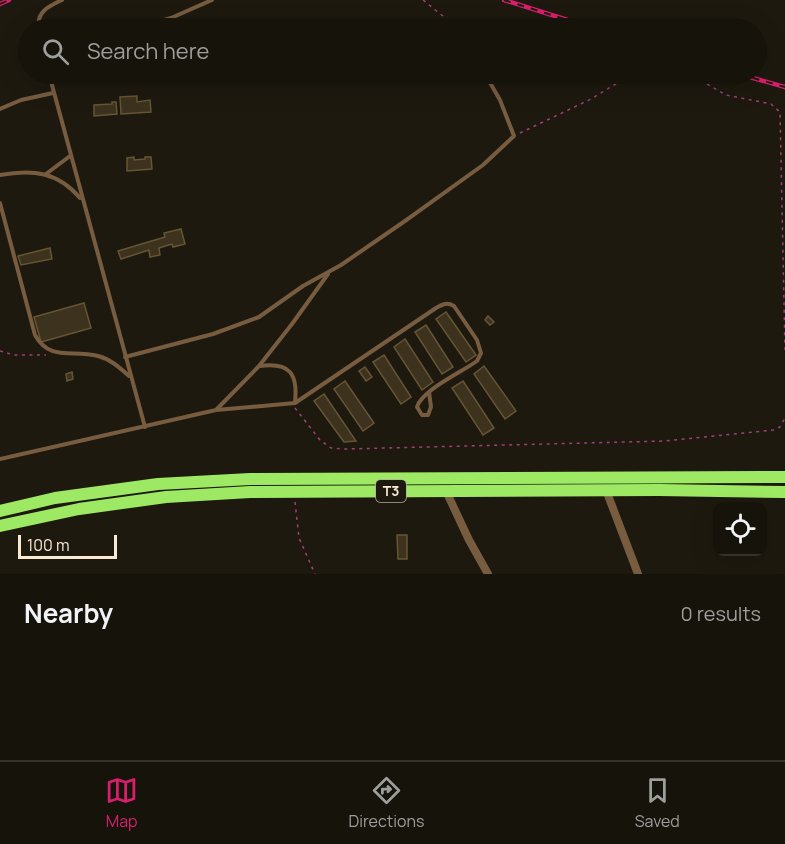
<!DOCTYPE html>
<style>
body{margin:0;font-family:Manrope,sans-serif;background:#1f1c14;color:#f1f3f6}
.controls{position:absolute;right:18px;bottom:18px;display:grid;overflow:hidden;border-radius:12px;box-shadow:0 6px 24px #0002}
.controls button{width:54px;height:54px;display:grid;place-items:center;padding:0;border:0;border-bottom:2px solid #35322c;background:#16130b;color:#f1f3f6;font:30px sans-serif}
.scale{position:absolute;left:18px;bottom:15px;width:99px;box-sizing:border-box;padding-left:6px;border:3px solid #f9e9d2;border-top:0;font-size:16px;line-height:21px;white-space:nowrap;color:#f9e9d2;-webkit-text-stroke:4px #1e190f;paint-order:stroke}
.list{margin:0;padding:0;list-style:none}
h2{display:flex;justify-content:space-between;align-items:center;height:78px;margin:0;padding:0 24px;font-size:26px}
h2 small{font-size:20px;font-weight:400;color:#9e9e9d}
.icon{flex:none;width:33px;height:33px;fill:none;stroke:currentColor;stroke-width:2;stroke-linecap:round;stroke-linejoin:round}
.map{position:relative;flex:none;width:785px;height:574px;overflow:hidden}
.search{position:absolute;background:#16130b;box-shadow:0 6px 24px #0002;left:18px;right:18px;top:18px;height:66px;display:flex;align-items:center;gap:15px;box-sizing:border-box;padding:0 21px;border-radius:33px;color:#9e9e9d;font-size:22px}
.sheet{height:186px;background:#16130b}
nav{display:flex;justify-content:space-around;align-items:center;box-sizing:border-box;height:84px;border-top:2px solid #35322c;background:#16130b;font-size:16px;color:#9e9e9d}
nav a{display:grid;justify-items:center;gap:3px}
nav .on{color:#d81f6e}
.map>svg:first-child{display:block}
.building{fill:#3c321e;stroke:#655533;stroke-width:1.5}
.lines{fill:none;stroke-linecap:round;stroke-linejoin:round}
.path{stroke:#a13e78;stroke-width:1.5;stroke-dasharray:3 4.5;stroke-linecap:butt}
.service{stroke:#775c40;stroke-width:4}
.minor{stroke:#775c40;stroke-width:8}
.trunk{stroke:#9ee963;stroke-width:12}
.rail-casing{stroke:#d81f6e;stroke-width:4.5}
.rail{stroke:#1e190f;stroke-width:2;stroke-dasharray:7;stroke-linecap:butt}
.labels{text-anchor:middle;stroke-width:5;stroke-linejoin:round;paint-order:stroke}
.shield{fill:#1e190f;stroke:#b7ab98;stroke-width:1.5}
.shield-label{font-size:14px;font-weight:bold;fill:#f9e9d2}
</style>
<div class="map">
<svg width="785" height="574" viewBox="0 0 785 574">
<rect width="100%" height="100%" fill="#1e190f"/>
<g class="building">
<polygon points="137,96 137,102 150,100 151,112 121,114 120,97"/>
<polygon points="112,102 116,102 117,114 94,116 94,105 112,104"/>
<polygon points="134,157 134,160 145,159 145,157 151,157 152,169 127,171 127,158"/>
<polygon points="181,229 185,244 173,247 172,244 159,248 160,255 150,257 149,250 121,259 118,251 165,237 164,233"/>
<polygon points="50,248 52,259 21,265 18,256"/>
<polygon points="84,303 91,328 41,342 34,317"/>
<polygon points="446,312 476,355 466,362 436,319"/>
<polygon points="488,316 494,322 490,325 485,320"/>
<polygon points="426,325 453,367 442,374 415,332"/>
<polygon points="405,339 433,382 422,390 394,347"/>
<polygon points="384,355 411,397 401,404 373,362"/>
<polygon points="484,366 516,411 505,419 474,374"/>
<polygon points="365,367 372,377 366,381 359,371"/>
<polygon points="72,372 73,379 67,381 66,374"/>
<polygon points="345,381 374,423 363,431 334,389"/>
<polygon points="463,381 494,428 483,435 452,388"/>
<polygon points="324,394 356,441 344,442 314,401"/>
<polygon points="397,535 407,535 407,559 398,559"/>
</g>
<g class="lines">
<g class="path">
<path d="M423 0C442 15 449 24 474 28"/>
<polyline points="671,74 707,84 726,95 771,104 780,112 785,350"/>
<polyline points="520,133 591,99 632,74"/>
<polyline points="0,351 14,355 46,355"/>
<polyline points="295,408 320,440 331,448 345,449 665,441 773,430 780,427 785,418"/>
<polyline points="295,502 299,538 315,574"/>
</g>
<g class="service">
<path d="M39 28C36 12 49 6 62 0"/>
<polyline points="136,28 171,18 212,0"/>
<polyline points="49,74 145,427"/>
<polyline points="0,109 21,100 53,93"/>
<polyline points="46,174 70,156"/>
<path d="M0 175C33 169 58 172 80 198"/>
<path d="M0 203 35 335C50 362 72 349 98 356 110 359 119 367 129 376"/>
<polyline points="125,357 213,334 259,317 303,286 341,265 405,221 483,165 514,136 500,100 485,74"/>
<path d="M260 366C290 362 298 374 295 402"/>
<polyline points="217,409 259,366 292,324 328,274"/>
<path d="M0 459 216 410 295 403 436 308C443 304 447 302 454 306L477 340 481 353 477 361C462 372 422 390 417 407L422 415H428L431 407 429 392"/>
</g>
<g class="minor">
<polyline points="606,490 638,574"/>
<polyline points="446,491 469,540 488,574"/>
</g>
<g class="trunk">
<polyline points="0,511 55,498 158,484 250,479 785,477"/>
<polyline points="0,526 79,509 166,497 250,492 659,490 785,492"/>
</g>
<g class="rail-casing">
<g id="rail">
<polyline points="504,0 593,28"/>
<polyline points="0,4 9,0"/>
<polyline points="739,74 785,87"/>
</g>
</g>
<use href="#rail" class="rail"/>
</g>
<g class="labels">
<rect class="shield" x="376" y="480" width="30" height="22" rx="4.5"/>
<g class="shield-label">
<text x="391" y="496">T3</text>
</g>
</g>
</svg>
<div class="controls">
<button><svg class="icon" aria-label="locate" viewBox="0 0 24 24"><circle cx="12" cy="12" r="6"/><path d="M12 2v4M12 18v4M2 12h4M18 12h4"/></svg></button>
</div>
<div class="scale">100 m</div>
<div class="search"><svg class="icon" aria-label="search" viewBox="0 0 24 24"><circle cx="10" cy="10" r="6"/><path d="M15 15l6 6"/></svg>Search here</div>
</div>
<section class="sheet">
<h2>Nearby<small>0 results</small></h2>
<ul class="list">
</ul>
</section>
<nav>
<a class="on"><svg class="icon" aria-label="map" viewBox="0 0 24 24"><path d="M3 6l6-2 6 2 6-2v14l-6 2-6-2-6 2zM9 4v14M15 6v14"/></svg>Map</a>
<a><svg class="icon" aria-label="directions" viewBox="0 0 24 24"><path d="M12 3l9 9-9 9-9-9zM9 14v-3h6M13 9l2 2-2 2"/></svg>Directions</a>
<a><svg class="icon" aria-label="saved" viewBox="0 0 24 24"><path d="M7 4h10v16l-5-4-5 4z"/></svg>Saved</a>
</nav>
